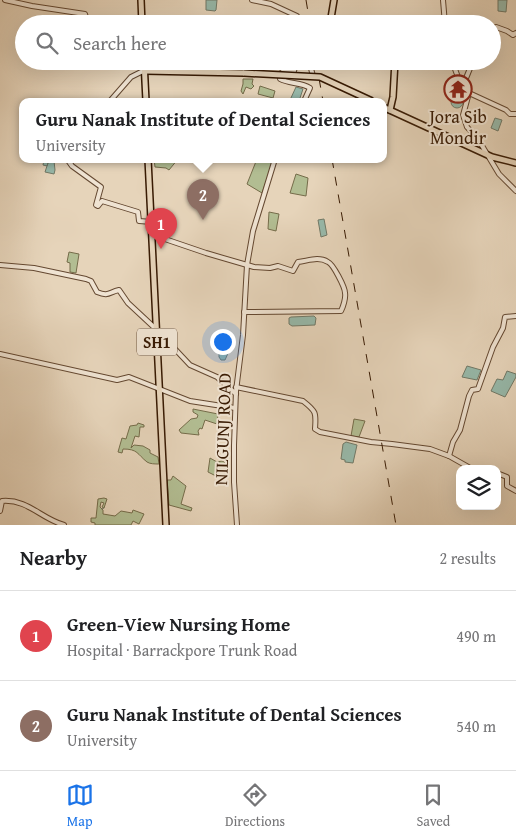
<!DOCTYPE html>
<meta charset="utf-8">
<style>
body{margin:0;font-family:"Gentium Book Plus",serif;background:#f6f6f6;color:#202124}
.controls{position:absolute;right:15px;bottom:15px;display:grid;overflow:hidden;border-radius:10px;box-shadow:0 5px 20px #0002}
.controls button{width:45px;height:45px;display:grid;place-items:center;padding:0;border:0;border-bottom:1px solid #e0e0e0;background:#fff;color:#202124;font:25px sans-serif}
.you{position:absolute;left:222px;top:341px;width:18px;height:18px;margin:-12px;border:4px solid #fff;border-radius:50%;background:#1a73e8;box-shadow:0 0 0 8px #1a73e833}
.badge{display:grid;place-items:center;width:32px;height:32px;border-radius:50%;background:#1a73e8;color:#fff;font-size:16px;font-weight:700}
.pin{position:absolute;translate:-50% -41px;filter:drop-shadow(0 1px 2px #0008)}
.pin::after{content:'';position:absolute;top:26px;width:18px;height:15px;background:inherit;clip-path:polygon(0 0,100% 0,50% 100%)}
.popup{position:absolute;left:19px;top:98px;width:368px;height:65px;box-sizing:border-box;display:grid;place-content:center;border-radius:10px;background:#fff;filter:drop-shadow(0 1px 4px #0005);font-size:16px;white-space:nowrap;color:#757577}
.popup b{font-size:19px;color:#202124}
.popup::after{content:'';position:absolute;left:50%;top:100%;margin-left:-10px;border:10px solid transparent;border-top-color:#fff}
.list{margin:0;padding:0;list-style:none}
h2{display:flex;justify-content:space-between;align-items:center;height:65px;margin:0;padding:0 20px;font-size:21px}
h2 small{font-size:16px;font-weight:400;color:#757577}
.list li{display:grid;grid-template-columns:32px 1fr auto;gap:15px;align-items:center;box-sizing:border-box;height:90px;padding:0 20px;border-top:1px solid #e0e0e0}
.list b{display:block;font-size:19px;white-space:nowrap}
.list p{margin:0;font-size:16px;white-space:nowrap;color:#757577}
.list em{font-size:16px;font-style:normal;color:#757577}
.icon{flex:none;width:28px;height:28px;fill:none;stroke:currentColor;stroke-width:2;stroke-linecap:round;stroke-linejoin:round}
.map{position:relative;flex:none;width:516px;height:525px;overflow:hidden}
.search{position:absolute;background:#fff;box-shadow:0 5px 20px #0002;left:15px;right:15px;top:15px;height:55px;display:flex;align-items:center;gap:12px;box-sizing:border-box;padding:0 18px;border-radius:28px;color:#757577;font-size:19px}
.sheet{height:245px;background:#fff}
nav{display:flex;justify-content:space-around;align-items:center;box-sizing:border-box;height:70px;border-top:1px solid #e0e0e0;background:#fff;font-size:14px;color:#757577}
nav a{display:grid;justify-items:center;gap:2px}
nav .on{color:#1a73e8}
.map>svg:first-child{display:block}
.green{fill:#b2bd92;stroke:#756c4a}
.water{fill:#97b9aa;stroke:#717967}
.lines{fill:none;stroke-linecap:round;stroke-linejoin:round}
.stream{stroke:#717967;stroke-width:1}
.tertiary-casing{stroke:#644831;stroke-width:6}
.primary-casing{stroke:#381a03;stroke-width:8}
.tertiary{stroke:#efe3d2;stroke-width:4}
.primary{stroke:#e6d4ba;stroke-width:5}
.rail{stroke:#381a03;stroke-width:1;stroke-dasharray:9 9;stroke-linecap:butt}
.primary-bridge-casing{stroke:#381a03;stroke-width:8;stroke-linecap:butt}
.primary-bridge{stroke:#e6d4ba;stroke-width:5}
.labels{text-anchor:middle;stroke-width:4;stroke-linejoin:round;paint-order:stroke}
.shield{fill:#efe3d2;stroke:#6f5641;stroke-width:1}
.shield-label{font-size:16px;font-weight:bold;fill:#381a03}
.poi-label{font-size:18px;fill:#381a03;stroke:#efe3d2}
.street-label{font-size:18px;fill:#381a03;stroke:#efe3d2}
</style>
<div class="map">
<svg width="516" height="525" viewBox="0 0 516 525">
<rect width="100%" height="100%" fill="#e6d4ba"/>
<filter id="stains"><feTurbulence type="fractalNoise" baseFrequency=".004" numOctaves="4"/><feColorMatrix values="0 0 0 0 .2 0 0 0 0 .09 0 0 0 0 .02 0 0 0 .5 -.17"/></filter>
<radialGradient id="worn" r=".72"><stop offset=".6" stop-color="#630" stop-opacity="0"/><stop offset="1" stop-color="#630" stop-opacity=".3"/></radialGradient>
<g class="green">
<polygon points="243,79 253,79 252,84 254,86 251,89 246,87 243,94 241,91 243,84"/>
<polygon points="260,86 275,91 273,98 258,94"/>
<polygon points="154,159 178,159 169,170 166,168 155,167"/>
<polygon points="257,159 274,159 262,193 247,184"/>
<polygon points="296,174 308,178 306,196 290,193"/>
<polygon points="269,212 279,214 276,231 268,229"/>
<polygon points="69,252 79,254 76,273 70,272 70,263 67,262"/>
<polygon points="193,409 218,414 217,424 205,420 202,429 200,428 198,431 199,435 181,433 179,430 191,419 197,418 198,415 193,412"/>
<polygon points="354,419 365,421 359,437 351,436"/>
<path d="M138 423 144 425V427H140L139 437 135 436 131 448 134 445 143 446 150 450V453L158 457 159 464C155 464 150 464 147 462 137 454 138 449 123 449L122 453 118 452 122 438 126 439 130 426 137 425Z"/>
<polygon points="210,458 217,462 222,461 226,463 224,480 208,472"/>
<polygon points="173,476 186,486 181,504 192,508 191,511 169,505 167,480 171,480"/>
<polygon points="104,498 107,499 104,508 102,507 104,503 101,502 100,507 103,510 103,514 115,516 121,511 132,513 133,510 144,514 139,524 133,521 131,525 95,525 95,523 91,522 91,518 96,518 98,499"/>
</g>
<g class="water">
<polygon points="206,0 217,0 216,10 215,11 206,10"/>
<polygon points="498,0 507,0 506,12 498,11"/>
<polygon points="296,87 303,89 299,101 290,100"/>
<circle cx="457" cy="102" r="6"/>
<polygon points="495,118 502,120 498,131 491,128"/>
<polygon points="44,160 48,161 54,161 55,170 54,174 45,172 48,163 47,166 43,165"/>
<polygon points="324,219 327,235 321,237 318,220"/>
<polygon points="314,316 316,318 315,325 292,326 289,324 289,318 291,317"/>
<polygon points="226,347 229,351 225,360 221,360 219,357 219,351"/>
<polygon points="467,366 481,370 477,380 462,377"/>
<polygon points="507,371 516,374 516,377 505,397 491,391 497,379 503,380"/>
<polygon points="346,442 357,445 353,463 345,462 345,460 341,459 343,444"/>
</g>
<g class="lines">
<polyline class="stream" points="102,509 104,508"/>
<g class="tertiary-casing">
<g id="tertiary">
<polyline points="5,0 32,6 85,14 87,21 103,24"/>
<polyline points="252,0 271,4 297,16 299,24"/>
<polyline points="443,0 445,24"/>
<polyline points="492,30 496,27 507,31 513,35 516,33"/>
<path d="M297 61 294 71 282 72 280 79C289 84 301 82 310 88L304 101"/>
<polyline points="309,61 313,76 311,76"/>
<polyline points="429,61 446,64 451,61"/>
<polyline points="452,61 462,88 469,93 463,115 467,127 478,139 499,174 516,191"/>
<polyline points="462,88 473,61"/>
<polyline points="469,93 506,110 510,114 516,114"/>
<polyline points="110,101 131,77 145,70"/>
<polyline points="67,159 72,166 101,187 96,205 98,206 102,201 138,212 139,221 152,222"/>
<path d="M152 236 162 238 206 253 254 267 270 268 278 266 293 271 298 262C308 261 318 256 328 262 333 264 345 287 345 293 346 298 343 307 341 311L244 312"/>
<path d="M0 265 34 268 86 279 91 281 97 292C109 297 109 292 119 290L128 303 157 330"/>
<polyline points="157,339 174,348 190,365 217,377 236,394"/>
<polyline points="0,354 117,380 129,377 190,401 235,408"/>
<path d="M236 387 303 401C317 412 316 413 315 429L320 432 371 442 392 444 430 449 449 456 472 469"/>
<polyline points="449,456 453,442 460,430 469,396 472,390 478,389 493,347 503,328 505,317 516,316"/>
<polyline points="497,473 507,477 507,486 516,491"/>
<path d="M0 511 2 501C28 499 40 518 64 525"/>
<polyline points="237,525 234,482 234,445 236,391 243,335 247,265 253,231 275,159"/>
</g>
</g>
<g class="primary-casing">
<g id="primary">
<polyline points="141,0 142,24"/>
<polyline points="330,24 334,0"/>
<polyline points="144,61 146,101"/>
<polyline points="145,71 244,73"/>
<polyline points="383,107 492,157 516,163"/>
<polyline points="390,110 393,97 395,61"/>
<polyline points="148,159 166,525"/>
</g>
</g>
<use href="#tertiary" class="tertiary"/>
<use href="#primary" class="primary"/>
<g class="rail">
<polyline points="306,0 310,24"/>
<polyline points="316,61 323,101"/>
<polyline points="332,159 396,525"/>
</g>
<g class="primary-bridge-casing">
<polyline id="primary-bridge" points="244,73 320,77 372,101"/>
</g>
<use href="#primary-bridge" class="primary-bridge"/>
</g>
<defs>
<g id="temple-ring" transform="scale(1.4375)"><circle r="9.5" fill="#efe3d2" stroke="#8f2418" stroke-width="1.5"/><path d="M0-6L5-2H3V0L6.5 2.5H4V6H1.5V3h-3V6H-4V2.5H-6.5L-3 0V-2H-5Z" fill="#8f2418"/></g>
</defs>
<g fill-rule="evenodd">
<use href="#temple-ring" x="458" y="89"/>
</g>
<g class="labels">
<rect class="shield" x="137" y="328.5" width="40" height="27" rx="4"/>
<g class="shield-label">
<text x="157" y="348">SH1</text>
</g>
<g class="poi-label">
<text x="458" y="123">Jora Sib<tspan x="458" dy="21">Mondir</tspan></text>
</g>
<g class="street-label">
<text transform="translate(223 429) rotate(-88)" y="6">NILGUNJ ROAD</text>
</g>
</g>
<rect width="100%" height="100%" filter="url(#stains)"/>
<rect width="100%" height="100%" fill="url(#worn)"/>
</svg>
<div class="controls">
<button><svg class="icon" aria-label="layers" viewBox="0 0 24 24"><path d="M12 4l9 5-9 5-9-5zM3 14l9 5 9-5"/></svg></button>
</div>
<div class="you"></div>
<div class="pin badge" style="left:161px;top:249px;background:#e0444e">1</div>
<div class="pin badge" style="left:203px;top:220px;background:#8d6e63">2</div>
<div class="popup"><b>Guru Nanak Institute of Dental Sciences</b>University</div>
<div class="search"><svg class="icon" aria-label="search" viewBox="0 0 24 24"><circle cx="10" cy="10" r="6"/><path d="M15 15l6 6"/></svg>Search here</div>
</div>
<section class="sheet">
<h2>Nearby<small>2 results</small></h2>
<ul class="list">
<li><span class="badge" style="background:#e0444e">1</span><div><b>Green-View Nursing Home</b><p>Hospital · Barrackpore Trunk Road</p></div><em>490 m</em></li>
<li><span class="badge" style="background:#8d6e63">2</span><div><b>Guru Nanak Institute of Dental Sciences</b><p>University</p></div><em>540 m</em></li>
</ul>
</section>
<nav>
<a class="on"><svg class="icon" aria-label="map" viewBox="0 0 24 24"><path d="M3 6l6-2 6 2 6-2v14l-6 2-6-2-6 2zM9 4v14M15 6v14"/></svg>Map</a>
<a><svg class="icon" aria-label="directions" viewBox="0 0 24 24"><path d="M12 3l9 9-9 9-9-9zM9 14v-3h6M13 9l2 2-2 2"/></svg>Directions</a>
<a><svg class="icon" aria-label="saved" viewBox="0 0 24 24"><path d="M7 4h10v16l-5-4-5 4z"/></svg>Saved</a>
</nav>
